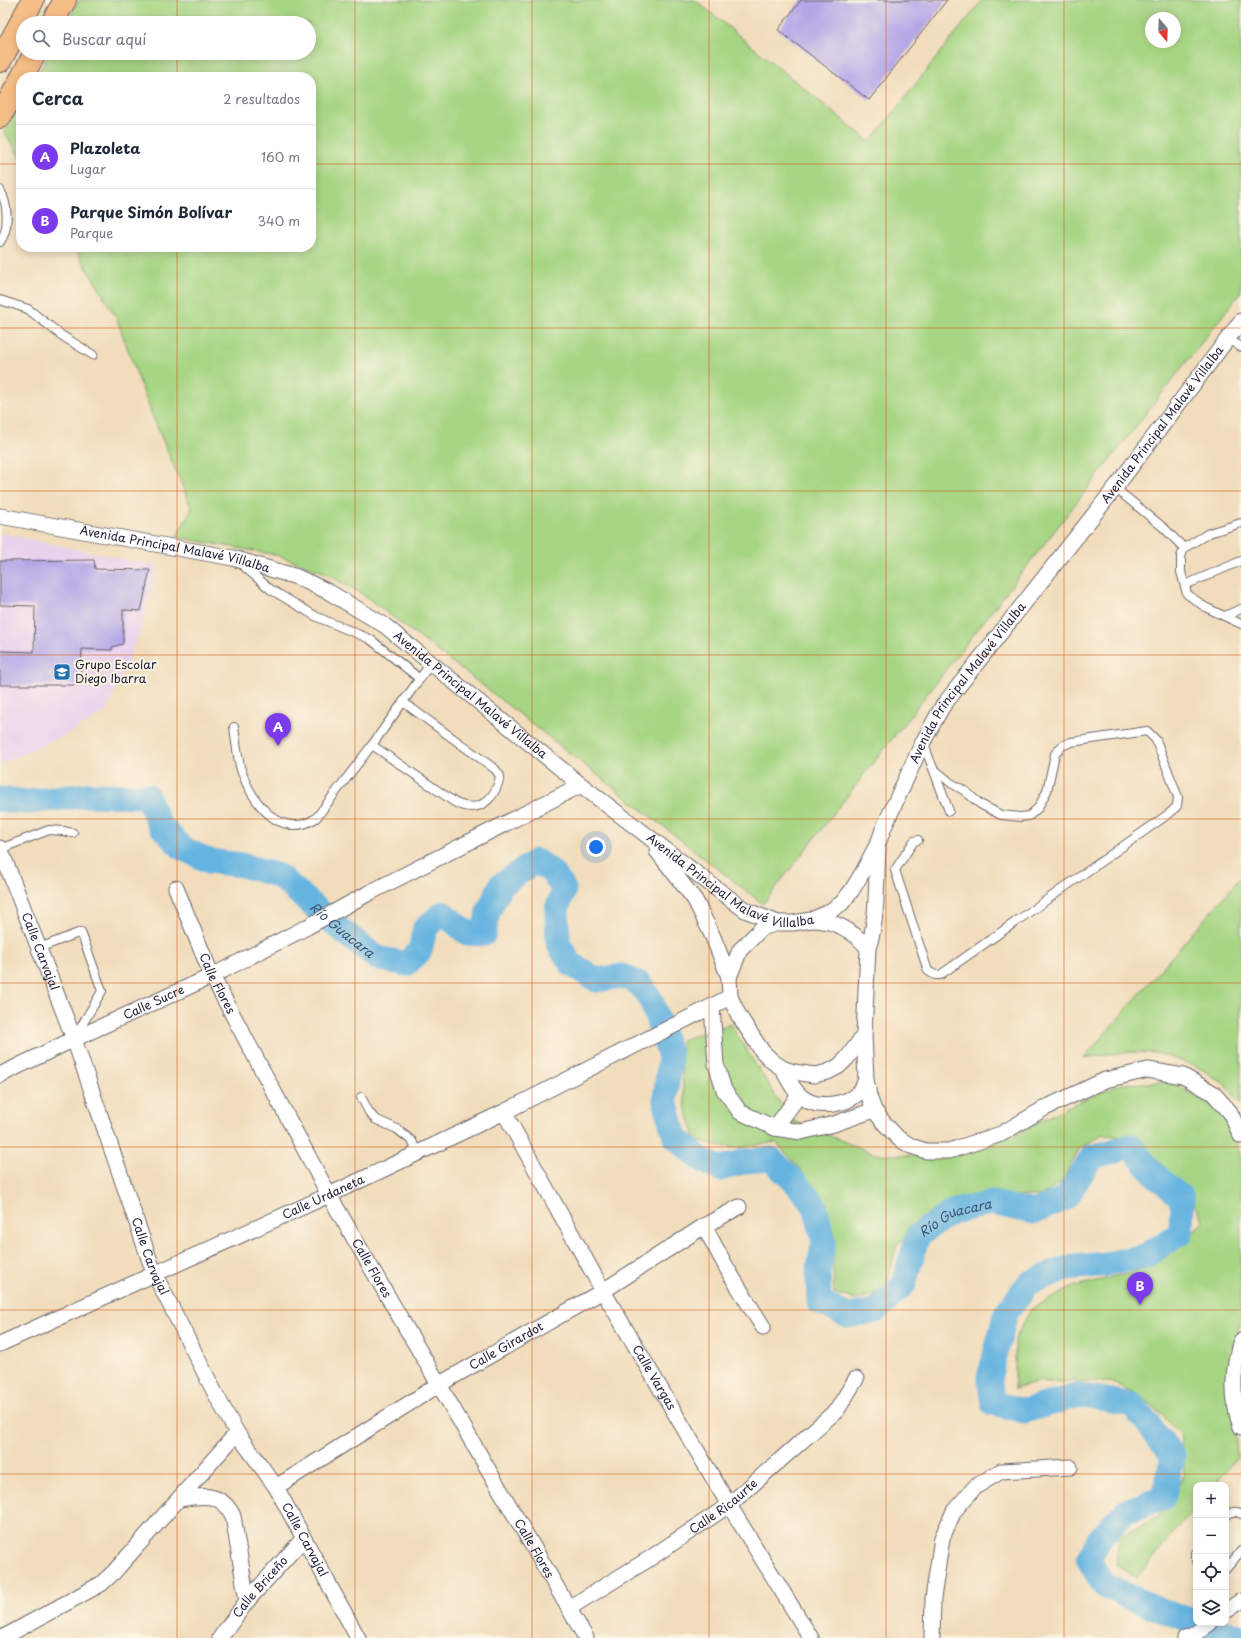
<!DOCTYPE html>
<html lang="es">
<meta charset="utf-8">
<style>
body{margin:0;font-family:"Playpen Sans",sans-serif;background:#f6f6f7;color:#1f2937}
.controls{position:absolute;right:12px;bottom:12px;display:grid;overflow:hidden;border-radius:8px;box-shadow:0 2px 10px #0003}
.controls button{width:36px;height:36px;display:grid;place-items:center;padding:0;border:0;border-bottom:1px solid #e0e1e3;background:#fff;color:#1f2937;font:20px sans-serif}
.compass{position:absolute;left:1145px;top:12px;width:36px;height:36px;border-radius:50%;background:#fff;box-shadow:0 2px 10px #0003;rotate:161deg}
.you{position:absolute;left:596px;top:847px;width:14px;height:14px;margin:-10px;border:3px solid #fff;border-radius:50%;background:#1a73e8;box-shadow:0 0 0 6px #1a73e833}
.badge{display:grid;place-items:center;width:26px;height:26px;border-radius:50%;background:#7c3aed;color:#fff;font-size:13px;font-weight:700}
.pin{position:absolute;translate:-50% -33px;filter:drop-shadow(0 1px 2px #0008)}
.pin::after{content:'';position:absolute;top:21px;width:14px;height:12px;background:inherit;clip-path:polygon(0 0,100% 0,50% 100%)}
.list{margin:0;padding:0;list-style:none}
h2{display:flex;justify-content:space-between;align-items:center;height:52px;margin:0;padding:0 16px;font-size:17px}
h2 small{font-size:13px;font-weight:400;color:#747a83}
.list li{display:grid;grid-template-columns:26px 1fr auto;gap:12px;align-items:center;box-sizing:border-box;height:64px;padding:0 16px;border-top:1px solid #e0e1e3}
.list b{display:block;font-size:15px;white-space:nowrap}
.list p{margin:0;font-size:13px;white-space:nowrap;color:#747a83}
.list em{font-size:13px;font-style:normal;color:#747a83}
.icon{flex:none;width:22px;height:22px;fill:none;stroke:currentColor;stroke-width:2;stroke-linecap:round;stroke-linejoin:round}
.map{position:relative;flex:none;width:1241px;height:1638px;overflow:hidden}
.search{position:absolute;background:#fff;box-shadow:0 2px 10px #0003;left:16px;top:16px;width:300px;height:44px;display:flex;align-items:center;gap:10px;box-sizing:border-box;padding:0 14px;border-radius:22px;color:#747a83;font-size:15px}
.panel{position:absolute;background:#fff;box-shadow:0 2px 10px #0003;left:16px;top:72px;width:300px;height:180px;border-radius:16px}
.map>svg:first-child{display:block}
.built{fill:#e9d2ed}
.green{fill:#a6d583;stroke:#647c5f;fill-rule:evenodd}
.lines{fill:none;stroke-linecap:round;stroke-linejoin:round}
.river{stroke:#66b4e0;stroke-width:25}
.building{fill:#b2a6e7}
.service-casing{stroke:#6a6368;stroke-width:10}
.minor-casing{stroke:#6a6368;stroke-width:17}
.primary-casing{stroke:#6a6368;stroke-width:24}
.service{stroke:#fff;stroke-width:8}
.minor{stroke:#fff;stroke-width:15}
.primary{stroke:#f6be87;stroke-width:22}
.grid{fill:none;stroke:#d45411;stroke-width:1;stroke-opacity:0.55}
.labels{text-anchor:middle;stroke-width:4;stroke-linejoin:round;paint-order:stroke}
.street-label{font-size:12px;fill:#22223b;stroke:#fcf5e5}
.poi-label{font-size:12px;fill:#22223b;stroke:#fcf5e5;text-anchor:start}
.water-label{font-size:13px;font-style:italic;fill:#3a5575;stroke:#fcf5e5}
</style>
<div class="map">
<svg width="1241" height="1638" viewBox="0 0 1241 1638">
<rect width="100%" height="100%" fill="#fcf5e5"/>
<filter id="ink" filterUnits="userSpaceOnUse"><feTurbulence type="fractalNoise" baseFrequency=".025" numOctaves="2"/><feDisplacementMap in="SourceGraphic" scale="8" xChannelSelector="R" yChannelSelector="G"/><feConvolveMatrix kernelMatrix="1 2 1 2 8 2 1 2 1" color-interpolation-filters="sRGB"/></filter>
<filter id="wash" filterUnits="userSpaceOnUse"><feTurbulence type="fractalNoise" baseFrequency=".012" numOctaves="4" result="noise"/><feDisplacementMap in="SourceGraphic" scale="16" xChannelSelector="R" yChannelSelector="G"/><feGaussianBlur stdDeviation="0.9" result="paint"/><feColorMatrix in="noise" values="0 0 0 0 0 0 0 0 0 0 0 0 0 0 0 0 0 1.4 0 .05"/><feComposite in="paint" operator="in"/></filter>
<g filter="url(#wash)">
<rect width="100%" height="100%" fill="#f1ddbc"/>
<polygon class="built" points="0,533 157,566 140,632 106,712 71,732 0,764"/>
<g class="green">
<path d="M79 0H695L870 142 982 0H1241V292L763 904 473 678 361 593 319 570 276 555 176 537 192 509 152 415 116 317 74 247H311V77H36L50 53H309V23H67ZM1151 18H1175V42H1151Z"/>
<polygon points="21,102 21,159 4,131"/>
<polygon points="1241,877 1241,1104 1226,1085 1196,1066 1157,1053 1125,1052 1084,1058"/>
<polygon points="730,1024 791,1120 875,1154 948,1157 1016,1134 1071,1105 1121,1084 1170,1082 1227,1114 1241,1158 1241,1323 1230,1352 1237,1457 1214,1485 1196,1485 1196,1506 1136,1578 1116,1565 1119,1537 1160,1516 1185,1474 1180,1433 1141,1396 1109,1381 1035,1382 1015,1389 1015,1339 1031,1309 1075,1286 1131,1273 1169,1254 1204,1222 1192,1199 1141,1141 1103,1134 1079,1149 1062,1182 1041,1196 973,1195 944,1203 897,1245 885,1291 856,1300 834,1293 832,1239 827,1204 800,1169 776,1142 736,1148 696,1141 685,1106 681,1063 681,1040"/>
</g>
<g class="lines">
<g class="river">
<path id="s1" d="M0 799 28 802 87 795 147 796 159 824 182 848 209 861 242 865 279 876 341 930 377 958 406 964 420 951 425 928 443 913 467 933 484 934 488 912 501 885 536 861 551 871 564 889 557 909 558 943 571 964 597 980 622 976 640 984 651 1000 670 1056 665 1101 675 1137 702 1160 720 1169 745 1161 771 1159 796 1183 815 1206 824 1241 818 1273 819 1302 848 1316 876 1311 904 1284 918 1235 952 1212 992 1203 1034 1212 1066 1198 1092 1157 1131 1146 1152 1172 1182 1198 1181 1233 1145 1256 1107 1264 1066 1268 1029 1283 1006 1313 989 1378 993 1403 1024 1411 1079 1395 1133 1405 1173 1456 1163 1498 1126 1511 1100 1537 1089 1560 1104 1586 1164 1611 1196 1622"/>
<polyline points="1199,1623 1241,1638"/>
</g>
</g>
<g id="blocks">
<g class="building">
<polygon points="801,0 947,0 869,100 778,30"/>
<polygon points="94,560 95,569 150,570 141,611 123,610 123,644 112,647 112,650 82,649 80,685 0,685 0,651 34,652 35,606 0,605 0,561"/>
</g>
</g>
</g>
<g filter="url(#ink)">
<use href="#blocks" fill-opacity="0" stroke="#6a6368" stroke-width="1"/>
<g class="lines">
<g class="service-casing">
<g id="service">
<path d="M0 190C8 204 10 228 0 242"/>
<polyline points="0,300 28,309 61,335 93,355"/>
<polyline points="1228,339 1241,347"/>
<polyline points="1115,488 1164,528 1184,548"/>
<polyline points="1241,523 1209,533 1184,548 1181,557 1181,572 1187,594 1205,607 1241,624"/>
<polyline points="240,563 270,589 317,617 370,639 420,679"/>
<polyline points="1185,585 1241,561"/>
<polyline points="1225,616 1241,609"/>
<path d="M403 702 495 769 500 776C497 793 485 811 464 806 459 805 454 802 450 799L372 745 431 663"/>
<path d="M234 727C236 741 237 756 241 770 251 800 280 842 316 818L372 745"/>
<polyline points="923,742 949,811"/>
<polyline points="918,840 914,841 895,870 928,971 935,975 940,975 1170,813 1177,806 1178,797 1156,740 1147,731 1071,742 1062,746 1055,754 1047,791 1038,808 1029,816 1020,817 1001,815 980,804 965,791 951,783 934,769"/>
<polyline points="0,849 49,830 63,831 73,833"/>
<polyline points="39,948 81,932 102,991 75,1037"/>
<polyline points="361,1097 369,1112 375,1119 397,1129 412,1141 418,1153"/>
<path d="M1226 1516C1230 1512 1236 1510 1241 1514"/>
<polyline points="1196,1553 1196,1561"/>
<polyline points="1226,1569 1241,1551"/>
</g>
</g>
<g class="minor-casing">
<g id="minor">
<path id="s2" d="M0 516 233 558 297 577 329 592 384 625 581 785 705 880 745 910 778 923H793L811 920 827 913 842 903 852 890 864 870 879 841 884 827 923 742 942 707 1115 488 1241 321"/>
<path id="s3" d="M0 848 74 1039 154 1273 216 1395 237 1433 276 1487 358 1638"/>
<path d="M657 851 695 900 713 937 729 977 730 997 739 1016 762 1051 772 1061 782 1068 794 1072 814 1075 828 1072 839 1066 847 1058 864 1035 868 948C878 921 876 879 878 849"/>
<path id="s4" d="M176 888 212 976 329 1195 586 1638"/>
<path d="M812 920C836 920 853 931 868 948"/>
<polyline points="729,977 740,950 762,928 778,923"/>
<polyline points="712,1007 716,1064 724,1090 740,1112 775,1128 801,1132 834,1124 874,1110"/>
<polyline points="864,1035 866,1079 869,1096 874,1110 884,1123 898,1138 911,1146 926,1151 949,1151 1001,1134 1045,1108 1105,1080 1148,1070 1183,1076 1213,1093 1230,1112 1241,1136"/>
<path d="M782 1068C788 1079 795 1094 806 1100 820 1108 844 1105 856 1095 862 1091 864 1085 866 1079"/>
<path id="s5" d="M0 1075 74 1039 212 976 307 927 367 894 581 785"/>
<path id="s6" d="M504 1112 603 1291 729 1505 811 1638"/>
<polyline points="775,1128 799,1095"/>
<polyline points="704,1226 729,1272 763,1327"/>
<path d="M1241 1341C1232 1368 1231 1400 1241 1427"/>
<path id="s7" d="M0 1344 329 1195 418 1153 504 1112 730 997"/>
<path id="s8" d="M276 1487 440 1384 603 1291 704 1226 739 1207"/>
<path d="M179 1499C202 1495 222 1492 233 1516L247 1601"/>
<path id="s9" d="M569 1608 649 1559 729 1505 837 1410 856 1379"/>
<polyline points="1226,1611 1241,1601"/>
<polyline points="2,1638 101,1584 114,1572 237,1433"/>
<path id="s10" d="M220 1638 247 1601 303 1539"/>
<polyline points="932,1638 933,1598 942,1538 954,1511 975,1487 1001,1471 1070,1467"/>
<polyline points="1185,1638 1193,1635 1210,1623"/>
</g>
</g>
<g class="primary-casing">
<g id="primary">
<polyline points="52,23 65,0"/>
<polyline points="0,61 33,0"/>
<polyline points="22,77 35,53"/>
<polyline points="0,117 21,79"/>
</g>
</g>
<use href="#service" class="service"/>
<use href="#minor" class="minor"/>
<use href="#primary" class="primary"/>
</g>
</g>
<path class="grid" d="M177 0V23M355 0V1638M532 0V1638M709 0V1638M886 0V1638M1064 0V1638M177 53V77M0 164H21M311 164H1241M177 247V1638M0 328H1241M0 491H1241M0 655H1241M0 819H1241M0 983H1241M0 1147H1241M0 1310H1241M0 1474H1241"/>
<defs>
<g id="school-square" transform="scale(0.9)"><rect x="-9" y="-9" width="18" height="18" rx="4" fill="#1f6fb2" stroke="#fcf5e5"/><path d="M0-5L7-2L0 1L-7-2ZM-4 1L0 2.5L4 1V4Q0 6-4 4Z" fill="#fff"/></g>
</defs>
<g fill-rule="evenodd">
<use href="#school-square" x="62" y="672"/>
</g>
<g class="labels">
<g class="street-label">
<text dy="4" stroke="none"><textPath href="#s2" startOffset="1546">Avenida Principal Malavé Villalba</textPath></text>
<text dy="4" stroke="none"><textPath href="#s2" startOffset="178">Avenida Principal Malavé Villalba</textPath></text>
<text dy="4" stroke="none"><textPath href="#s2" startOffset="1222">Avenida Principal Malavé Villalba</textPath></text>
<text dy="4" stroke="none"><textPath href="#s2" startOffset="514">Avenida Principal Malavé Villalba</textPath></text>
<text dy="4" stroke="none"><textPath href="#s2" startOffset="838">Avenida Principal Malavé Villalba</textPath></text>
<text dy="4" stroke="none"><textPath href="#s3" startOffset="111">Calle Carvajal</textPath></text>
<text dy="4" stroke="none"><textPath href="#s4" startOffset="104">Calle Flores</textPath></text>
<text dy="4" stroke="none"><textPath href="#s5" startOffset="170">Calle Sucre</textPath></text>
<text dy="4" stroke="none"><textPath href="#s7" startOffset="355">Calle Urdaneta</textPath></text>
<text dy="4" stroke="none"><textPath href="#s3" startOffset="435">Calle Carvajal</textPath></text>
<text dy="4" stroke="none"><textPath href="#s4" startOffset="428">Calle Flores</textPath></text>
<text dy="4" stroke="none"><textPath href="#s8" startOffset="270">Calle Girardot</textPath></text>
<text dy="4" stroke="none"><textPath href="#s6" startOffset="305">Calle Vargas</textPath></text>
<text dy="4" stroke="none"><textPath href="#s9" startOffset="185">Calle Ricaurte</textPath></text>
<text dy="4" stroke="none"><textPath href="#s3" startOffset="759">Calle Carvajal</textPath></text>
<text dy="4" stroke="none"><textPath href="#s4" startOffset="752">Calle Flores</textPath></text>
<text dy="4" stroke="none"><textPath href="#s10" startOffset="65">Calle Briceño</textPath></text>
</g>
<g class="poi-label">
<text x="75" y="669">Grupo Escolar<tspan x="75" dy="14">Diego Ibarra</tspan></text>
</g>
<g class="water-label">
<text dy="5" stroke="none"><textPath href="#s1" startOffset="396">Río Guacara</textPath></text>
<text dy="5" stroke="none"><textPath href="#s1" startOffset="1499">Río Guacara</textPath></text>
</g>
</g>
</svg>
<div class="controls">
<button>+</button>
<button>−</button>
<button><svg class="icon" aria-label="locate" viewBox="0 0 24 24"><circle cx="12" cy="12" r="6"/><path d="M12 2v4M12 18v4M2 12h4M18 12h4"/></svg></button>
<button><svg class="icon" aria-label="layers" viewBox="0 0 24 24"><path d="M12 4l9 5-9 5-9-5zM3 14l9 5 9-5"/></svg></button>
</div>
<svg class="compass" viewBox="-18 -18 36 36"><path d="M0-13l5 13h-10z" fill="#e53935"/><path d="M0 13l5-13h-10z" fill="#747a83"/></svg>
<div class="you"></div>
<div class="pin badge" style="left:278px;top:746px">A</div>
<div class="pin badge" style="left:1140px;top:1305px">B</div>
<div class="search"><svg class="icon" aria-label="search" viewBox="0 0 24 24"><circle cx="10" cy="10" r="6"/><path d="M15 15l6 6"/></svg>Buscar aquí</div>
<section class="panel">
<h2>Cerca<small>2 resultados</small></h2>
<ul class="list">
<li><span class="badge">A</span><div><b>Plazoleta</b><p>Lugar</p></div><em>160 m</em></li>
<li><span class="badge">B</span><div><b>Parque Simón Bolívar</b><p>Parque</p></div><em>340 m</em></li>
</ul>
</section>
</div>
